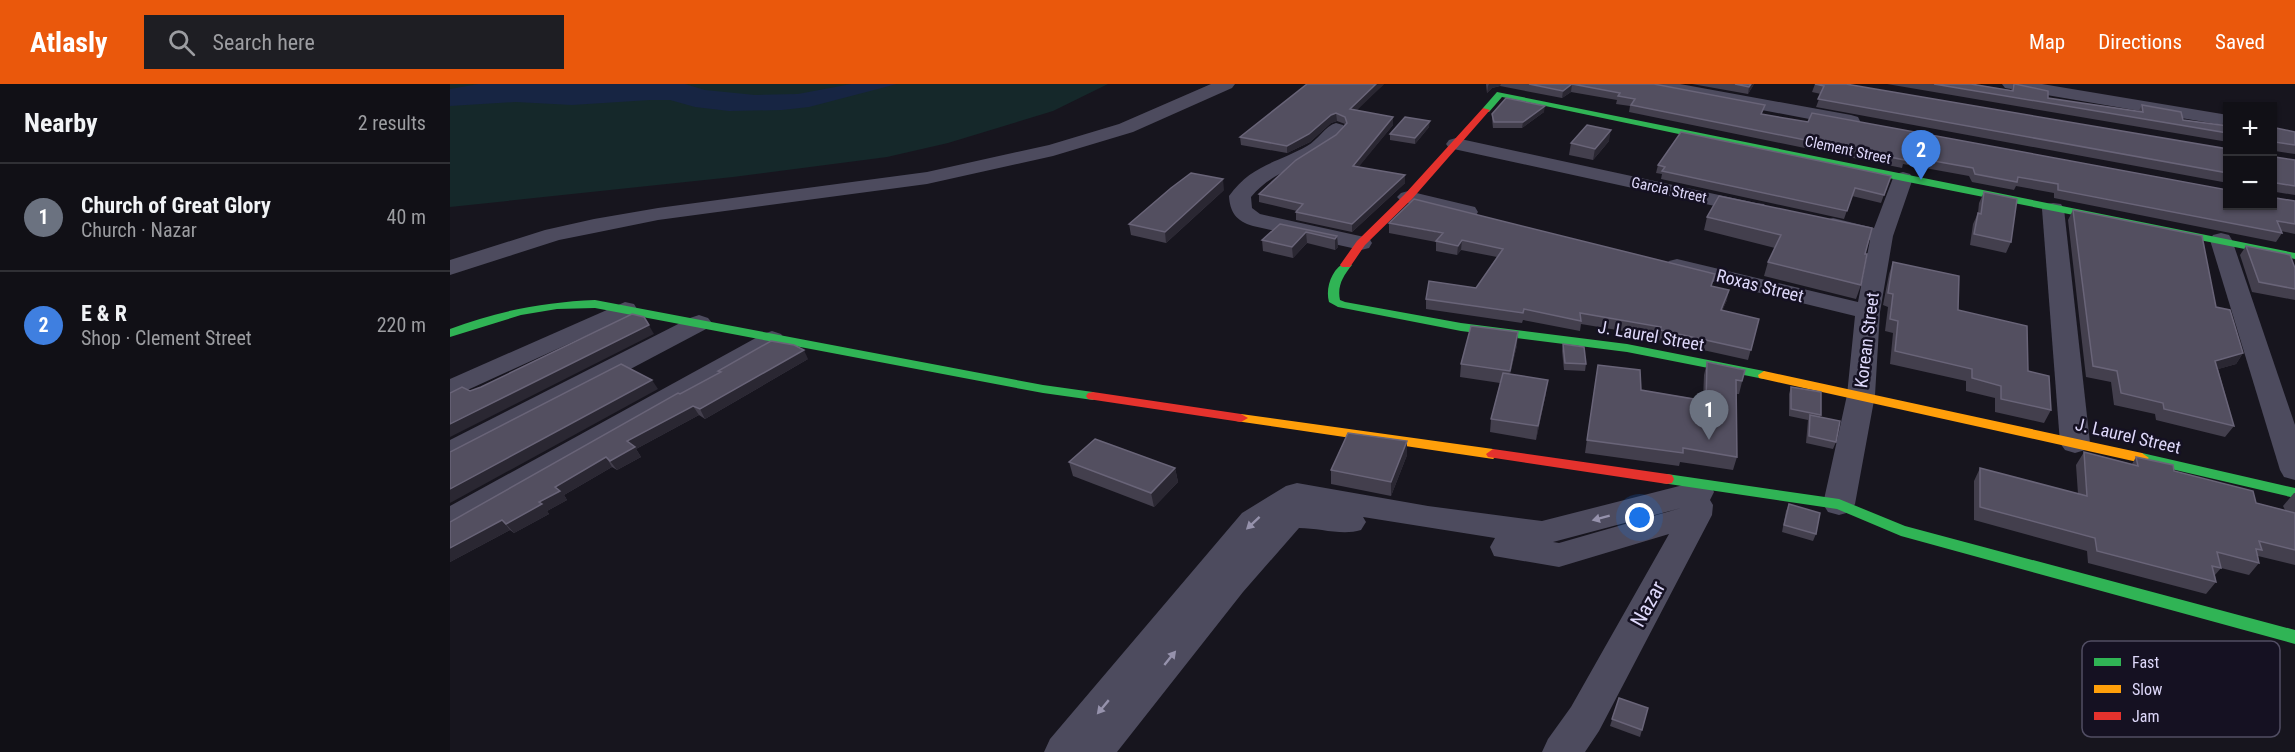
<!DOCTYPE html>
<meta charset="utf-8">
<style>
body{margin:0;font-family:"Roboto Condensed",sans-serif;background:#1e1e23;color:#f1f3f6}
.controls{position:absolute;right:18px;top:18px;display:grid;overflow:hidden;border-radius:0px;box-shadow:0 2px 4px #0004}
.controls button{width:54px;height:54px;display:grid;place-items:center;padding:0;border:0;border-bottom:2px solid #303035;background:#111016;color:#f1f3f6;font:30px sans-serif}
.you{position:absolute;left:1190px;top:434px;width:21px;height:21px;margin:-15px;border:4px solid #fff;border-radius:50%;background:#1a73e8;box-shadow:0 0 0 9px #1a73e833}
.badge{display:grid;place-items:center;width:39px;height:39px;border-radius:50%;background:#ea580c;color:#fff;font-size:20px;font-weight:700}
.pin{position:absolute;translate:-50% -50px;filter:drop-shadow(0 2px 3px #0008)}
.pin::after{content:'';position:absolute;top:32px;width:21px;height:18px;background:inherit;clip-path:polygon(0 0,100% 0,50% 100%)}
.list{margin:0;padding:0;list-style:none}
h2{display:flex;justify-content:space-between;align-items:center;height:78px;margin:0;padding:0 24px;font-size:26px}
h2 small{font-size:20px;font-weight:400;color:#9c9da1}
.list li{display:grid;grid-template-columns:39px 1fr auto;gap:18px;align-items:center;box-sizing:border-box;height:108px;padding:0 24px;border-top:2px solid #303035}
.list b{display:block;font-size:22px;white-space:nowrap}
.list p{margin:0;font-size:20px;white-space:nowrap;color:#9c9da1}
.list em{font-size:20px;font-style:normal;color:#9c9da1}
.icon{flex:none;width:33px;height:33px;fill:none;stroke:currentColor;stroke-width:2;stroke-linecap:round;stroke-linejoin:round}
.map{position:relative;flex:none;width:1845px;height:668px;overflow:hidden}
header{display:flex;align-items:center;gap:36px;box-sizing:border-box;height:84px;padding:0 30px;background:#ea580c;color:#fff}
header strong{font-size:28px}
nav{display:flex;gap:33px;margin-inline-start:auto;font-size:21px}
.search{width:420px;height:54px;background:#1e1e23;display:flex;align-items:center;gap:15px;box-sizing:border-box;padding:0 21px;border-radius:0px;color:#9c9da1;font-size:22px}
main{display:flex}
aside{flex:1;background:#111016}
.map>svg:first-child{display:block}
.green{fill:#15282a}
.water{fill:#172543}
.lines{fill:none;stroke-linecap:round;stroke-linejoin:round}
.street{fill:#4d4b5e;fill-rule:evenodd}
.fast{fill:#30b455;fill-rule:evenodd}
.slow{fill:#ff9f0a;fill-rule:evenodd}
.jam{fill:#e5322d;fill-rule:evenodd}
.wall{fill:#433f4d}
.shaded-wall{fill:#2a2732}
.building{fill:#534f60;stroke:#696478;stroke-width:1.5}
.oneway{fill:#9692ac}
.labels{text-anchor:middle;stroke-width:5;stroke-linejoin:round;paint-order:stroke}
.far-street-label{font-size:15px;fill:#ded8fa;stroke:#151122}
.street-label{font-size:18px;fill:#ded8fa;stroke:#151122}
.near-street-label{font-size:21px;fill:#ded8fa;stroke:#151122}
.key{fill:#151122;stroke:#514d63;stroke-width:1.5}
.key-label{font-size:16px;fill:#ded8fa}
</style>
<header>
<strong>Atlasly</strong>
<div class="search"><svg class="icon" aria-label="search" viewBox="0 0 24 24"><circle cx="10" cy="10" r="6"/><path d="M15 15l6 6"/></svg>Search here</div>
<nav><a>Map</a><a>Directions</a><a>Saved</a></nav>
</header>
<main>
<aside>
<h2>Nearby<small>2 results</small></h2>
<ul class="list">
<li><span class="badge" style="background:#6b7280">1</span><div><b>Church of Great Glory</b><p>Church · Nazar</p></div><em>40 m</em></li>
<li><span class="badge" style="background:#3f7fe0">2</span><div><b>E &amp; R</b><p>Shop · Clement Street</p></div><em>220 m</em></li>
</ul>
</aside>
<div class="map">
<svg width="1845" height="668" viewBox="0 0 1845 668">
<rect width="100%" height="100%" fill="#17151e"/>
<polygon class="green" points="0,0 658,0 603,27 498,59 437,73 283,93 0,123"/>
<polygon class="water" points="28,0 235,0 255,6 305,11 348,10 401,0 447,0 359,23 332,26 279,27 245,23 220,16 200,16 122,21 66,18 0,22 0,5"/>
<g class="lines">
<g class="street">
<polygon points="761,0 785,0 782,4 683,48 603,72 477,100 208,136 144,149 109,156 0,191 0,176 95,146 144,135 208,124 477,88 599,61 669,40"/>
<polygon points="1193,0 1230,0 1401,31 1408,33 1410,37 1408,41 1401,43 1202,5 1196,4"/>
<polygon points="1552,0 1592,0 1778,31 1778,42 1561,5 1555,4"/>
<path d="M886 39 893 41 895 45C870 81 828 80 801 113L802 124 810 130 919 154 922 159 919 164 911 166 803 142C786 137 780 128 779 112 801 81 827 79 857 62 868 56 875 42 886 39Z"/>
<polygon points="1006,54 1306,119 1314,120 1317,125 1314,130 1306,131 999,64 996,60 999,56"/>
<polygon points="1453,88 1460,90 1463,94 1443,152 1430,228 1425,311 1405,420 1400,428 1389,431 1378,428 1373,420 1397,311 1405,232 1219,187 1215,182 1219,177 1227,175 1408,218 1420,156 1375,146 1372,141 1375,136 1383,134 1424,144 1443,94 1446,90"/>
<polygon points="958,107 1025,123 1028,128 1025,133 1017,134 951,117 947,113 951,109"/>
<polygon points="1603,119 1611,120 1614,125 1640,359 1635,366 1625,369 1615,366 1610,359 1592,125 1595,120"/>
<polygon points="1771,149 1779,151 1782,156 1845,341 1845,396 1834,393 1830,386 1760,156 1763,151"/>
<polygon points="175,218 184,220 187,225 184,230 0,314 0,295"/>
<polygon points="249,231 258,234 262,239 258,244 10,375 0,378 0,356 240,234"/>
<polygon points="322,247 331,250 335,255 331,260 11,444 0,448 0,422 313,250"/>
<path d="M1249 397 1260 400 1264 408 1260 416 1263 421 1262 431 1149 647 1135 668H1092L1098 655 1121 623 1219 450 1109 483 1044 472 1040 463 1045 454 913 433 916 438 911 446C892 452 870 444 849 444L793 508 667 668H594L600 655 792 429 836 402 847 399 978 422 1092 437ZM1231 424 1109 459 1103 458Z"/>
</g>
<g class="fast">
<polygon points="1047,8 1845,169 1845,175 1453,97 1052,13 1039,28 1033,28 1033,24"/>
<path d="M896 178 902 181C893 192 887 202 890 216L895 218 1011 239 1177 260 1314 287 1320 291 1314 295 1177 268 1011 247 888 223 879 218C875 204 882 184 896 178Z"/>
<path d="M145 216 593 301 643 308 650 312 643 316 593 309 145 224 107 225 71 231 0 253V245C47 227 95 218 145 216Z"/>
<polygon points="1692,369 1845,404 1845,414 1687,377 1685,374"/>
<polygon points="1217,390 1389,415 1455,442 1845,546 1845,560 1451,452 1387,425 1212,399 1210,395 1212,391"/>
</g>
<g class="slow">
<polygon points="1314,287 1692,369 1699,374 1692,379 1309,294 1308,291"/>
<polygon points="791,330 1043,365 1050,370 1043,375 786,337 784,334"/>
</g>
<g class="jam">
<polygon points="1033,24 1040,26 962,115 915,161 900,183 892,183 890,181 907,157 954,111"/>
<polygon points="643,308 791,330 798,334 791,338 638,315 636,312 638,309"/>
<polygon points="1043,365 1217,390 1222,391 1224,395 1222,399 1217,400 1038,373 1036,370"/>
</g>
</g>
<g class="wall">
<polygon points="934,0 906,26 943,33 943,41 908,83 955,99 902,148 846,136 846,128 847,127 809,118 809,110 886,51 895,40 887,37 881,39 860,58 837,69 791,61 790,53"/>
<polygon points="1036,0 1204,0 1313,30 1778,122 1826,44 1845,48 1845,70 1825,67 1825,73 1845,76 1845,111 1826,108 1826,114 1845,117 1845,150 1831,147 1832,149 1826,158 1604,114 1604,109 1566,102 1564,106 1522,98 1519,92 1453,80 1452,84 1179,28 1180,22 1166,20 1167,16 1121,8 1112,14 1050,2 1042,4 1037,9"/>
<polygon points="1242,0 1304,0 1298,10"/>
<polygon points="1365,0 1778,65 1778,99 1366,23 1371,10 1362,8"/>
<polygon points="1437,0 1521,0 1561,6 1564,0 1598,14 1688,28 1692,21 1733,36 1771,42 1775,35 1778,36 1778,58"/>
<polygon points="1094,28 1072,44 1043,44 1042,35 1042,30"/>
<polygon points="979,43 965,60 940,56 940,50"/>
<polygon points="1159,57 1143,76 1119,71 1121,59"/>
<polygon points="1208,81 1441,92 1431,119 1402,112 1394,135 1211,95 1212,90 1206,89"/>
<polygon points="774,106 716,159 681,151 679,140"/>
<polygon points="1534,108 1561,158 1556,169 1520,161 1523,140 1528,129 1529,119"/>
<polygon points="1623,126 1766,223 1793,269 1786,280 1768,285 1784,342 1775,353 1706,336 1705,330 1664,321 1661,298 1636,293 1618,136"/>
<polygon points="1257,133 1415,170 1411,201 1406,215 1314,192 1318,178 1325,164 1254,146"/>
<polygon points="939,139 1262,202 1277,216 1272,227 1309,235 1298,276 1208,256 1209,253 1131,240 1130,247 1073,236 1072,239 976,225 976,215 1026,204 1047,173 1011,166 1007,171 986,167 986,158 939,149"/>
<polygon points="830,140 887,152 888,163 885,166 857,159 843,174 813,167 812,156"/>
<polygon points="1796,162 1845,184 1845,216 1802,208 1790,171"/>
<polygon points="1443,178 1508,226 1578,287 1601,326 1594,339 1545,328 1545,314 1516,307 1516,297 1440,280 1443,249 1435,247 1438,223 1433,221 1439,190"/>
<polygon points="1113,260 1136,280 1135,287 1114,286 1112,267"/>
<polygon points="1067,261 1060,290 1096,309 1086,356 1040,348 1041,335 1050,299 1010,293 1011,280"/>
<polygon points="358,275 255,335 249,331 186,365 191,373 167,386 162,383 114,411 117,416 97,427 99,430 64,449 60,446 0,478 0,438 269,289 268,287"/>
<polygon points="1257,278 1295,286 1289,310 1286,310 1287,373 1283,386 1230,378 1229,382 1135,369 1146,294 1191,306 1253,316 1254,291"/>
<polygon points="1341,303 1371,331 1370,333 1386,358 1383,365 1356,359 1358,336 1339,332 1339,310"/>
<polygon points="1634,368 1682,380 1686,373 1806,419 1835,426 1833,422 1844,409 1845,409 1845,481 1808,472 1809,479 1799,491 1771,484 1765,491 1766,498 1756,510 1638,479 1637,467 1524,436 1524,397 1530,384 1628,410 1626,381"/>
<polygon points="957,371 941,412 881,400 881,386"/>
<polygon points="619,378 725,384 728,398 704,423 623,392"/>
<polygon points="1339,420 1366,450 1363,457 1332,448 1336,427"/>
<polygon points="1169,614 1192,646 1190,653 1160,642"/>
</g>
<g class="shaded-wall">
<polygon points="926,0 934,0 900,33 900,25"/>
<polygon points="1039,0 1051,0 1050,2 1042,4 1037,9 1038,2"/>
<polygon points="1122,0 1121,8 1112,14 1113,7"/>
<polygon points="1301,0 1304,0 1298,10 1299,3"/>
<polygon points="1095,22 1094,28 1072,44 1073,38"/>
<polygon points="886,29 887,37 881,39 860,58 837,69 837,62 881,31"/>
<polygon points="943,33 943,41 903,90 903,82"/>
<polygon points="980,37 979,43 965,60 965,54"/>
<polygon points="1161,46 1159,57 1143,76 1145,65"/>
<polygon points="955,91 955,99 902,148 902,140"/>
<polygon points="773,95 774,106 716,159 715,148"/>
<polygon points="856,148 857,159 843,174 842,163"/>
<polygon points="887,152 888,163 885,166 885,155"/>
<polygon points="1012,156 1011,166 1007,171 1008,162"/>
<polygon points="1279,206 1277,216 1268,236 1271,226"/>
<polygon points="194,233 204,250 0,353 0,340"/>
<polygon points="1068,248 1067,261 1058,300 1060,287"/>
<polygon points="354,266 358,275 255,335 250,325"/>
<polygon points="1793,269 1786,280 1758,288 1765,277"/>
<polygon points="202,296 208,305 0,419 0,405"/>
<polygon points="1098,296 1096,309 1086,356 1088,342"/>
<polygon points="243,322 249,331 186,365 191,373 167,386 160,377 177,357"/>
<polygon points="957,357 957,371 941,412 941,398"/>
<polygon points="156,373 162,383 114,411 117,416 97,427 99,430 64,449 56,440 89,418 105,403"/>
<polygon points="725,384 728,398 704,423 701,409"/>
<polygon points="52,436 60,446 0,478 0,464"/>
</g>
<g class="building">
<polygon points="857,0 926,0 900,25 943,33 903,82 955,91 902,140 846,128 853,120 809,110 846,76 886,51 897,39 895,33 886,29 881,31 859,50 837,62 790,53"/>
<polygon points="1079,0 1204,0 1315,21 1311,30 1358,38 1362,29 1778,106 1778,122 1822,122 1822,40 1824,40 1826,44 1845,48 1845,61 1825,58 1825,73 1845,76 1845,102 1826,99 1826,114 1845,117 1845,140 1827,137 1832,149 1608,106 1608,100 1568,93 1567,98 1525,90 1523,84 1456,72 1455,76 1181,21 1185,15 1168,12 1170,9 1122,0 1113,7"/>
<polygon points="1285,0 1301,0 1299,3"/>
<polygon points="1365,0 1396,0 1778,65 1778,89 1368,15 1374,2"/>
<polygon points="1484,0 1521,0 1563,7 1564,0 1565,0 1598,7 1598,14 1693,28 1692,21 1731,28 1733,36 1778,42 1778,49"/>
<polygon points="1056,14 1095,22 1073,38 1044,38 1042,30"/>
<polygon points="955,33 980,37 965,54 940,50"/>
<polygon points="1137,41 1161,46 1145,65 1121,59"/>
<polygon points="1231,48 1441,92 1434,111 1405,104 1397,127 1212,87 1215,83 1208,81"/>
<polygon points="741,89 773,95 715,148 679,140 721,104"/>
<polygon points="1534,108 1567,115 1561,158 1524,150 1528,129 1531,130"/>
<polygon points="1269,112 1422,144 1415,170 1417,170 1411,201 1318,178 1331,151 1257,133"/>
<polygon points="964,115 1265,190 1261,202 1279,206 1271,226 1309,235 1301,266 1210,246 1211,243 1130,229 1131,237 1074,225 1073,229 976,215 979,197 1026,204 1053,165 1012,156 1008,162 986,157 993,149 939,139"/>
<polygon points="1623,126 1752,152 1766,223 1780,226 1793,269 1765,277 1784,342 1714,325 1713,319 1671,309 1667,287 1643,282"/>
<polygon points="830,140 887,152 885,155 856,148 842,163 812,156"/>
<polygon points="1796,162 1840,171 1845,184 1845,205 1809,198"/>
<polygon points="1443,178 1509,192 1508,226 1577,242 1578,287 1599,292 1601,326 1551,315 1551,302 1522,294 1522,285 1445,267 1448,237 1440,235 1443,210 1438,209"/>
<polygon points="182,230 194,233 199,241 0,340 0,309 12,303 20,307 31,303"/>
<polygon points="1021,242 1068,248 1060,287 1011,280"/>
<polygon points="321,257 344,261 354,266 250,325 243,322 177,357 185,363 160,377 156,373 105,403 110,407 89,418 92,420 56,440 52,436 0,464 0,438 228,309 230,310 271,288 268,287"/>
<polygon points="1113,260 1134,263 1136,280 1115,279"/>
<polygon points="1257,278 1295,286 1292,297 1286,296 1287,373 1233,364 1233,369 1137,356 1148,281 1190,286 1191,306 1256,317"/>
<polygon points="171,280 202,296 0,405 0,368"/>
<polygon points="1053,289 1098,296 1088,342 1041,335"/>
<polygon points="1341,303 1371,308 1371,331 1341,325"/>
<polygon points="1360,331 1390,337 1386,358 1359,352"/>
<polygon points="898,349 957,357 941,398 881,386"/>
<polygon points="645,355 725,384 701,409 619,378"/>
<polygon points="1634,368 1688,382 1686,373 1723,381 1724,387 1803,407 1806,419 1845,429 1845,466 1809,457 1812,466 1806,465 1809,479 1767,468 1771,484 1762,482 1766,498 1647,467 1645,454 1530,423 1530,384 1637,412"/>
<polygon points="1339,420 1370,429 1366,450 1334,441"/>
<polygon points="1169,614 1198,624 1192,646 1162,635"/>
</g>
<defs><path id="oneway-solid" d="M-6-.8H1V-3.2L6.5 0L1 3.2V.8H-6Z" transform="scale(1.5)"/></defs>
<g class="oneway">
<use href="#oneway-solid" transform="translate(1151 434) rotate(165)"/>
<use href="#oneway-solid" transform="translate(803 439) rotate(137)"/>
<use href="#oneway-solid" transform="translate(720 574) rotate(-51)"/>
<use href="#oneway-solid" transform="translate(653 623) rotate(130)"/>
</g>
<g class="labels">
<g class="far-street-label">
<text transform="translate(1398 66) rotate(12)" y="5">Clement Street</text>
<text transform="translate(1219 106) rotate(12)" y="5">Garcia Street</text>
</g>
<g class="street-label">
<text transform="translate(1310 202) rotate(14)" y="6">Roxas Street</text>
<text transform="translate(1201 252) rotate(10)" y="6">J. Laurel Street</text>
<text transform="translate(1417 256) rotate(-83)" y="6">Korean Street</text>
<text transform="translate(1678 352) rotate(13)" y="6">J. Laurel Street</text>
</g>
<g class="near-street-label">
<text transform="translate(1198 520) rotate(-61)" y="7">Nazar</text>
</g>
</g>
<rect x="1632" y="557" width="198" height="96" rx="9" class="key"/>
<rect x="1644" y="574" width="27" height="8" fill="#30b455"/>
<rect x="1644" y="601" width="27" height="8" fill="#ff9f0a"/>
<rect x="1644" y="628" width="27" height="8" fill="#e5322d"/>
<g class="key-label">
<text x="1682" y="584">Fast</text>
<text x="1682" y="611">Slow</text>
<text x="1682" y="638">Jam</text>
</g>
</svg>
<div class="controls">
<button>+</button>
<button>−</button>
</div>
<div class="you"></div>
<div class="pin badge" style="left:1259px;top:356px;background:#6b7280">1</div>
<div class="pin badge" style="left:1471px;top:96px;background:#3f7fe0">2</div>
</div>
</main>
